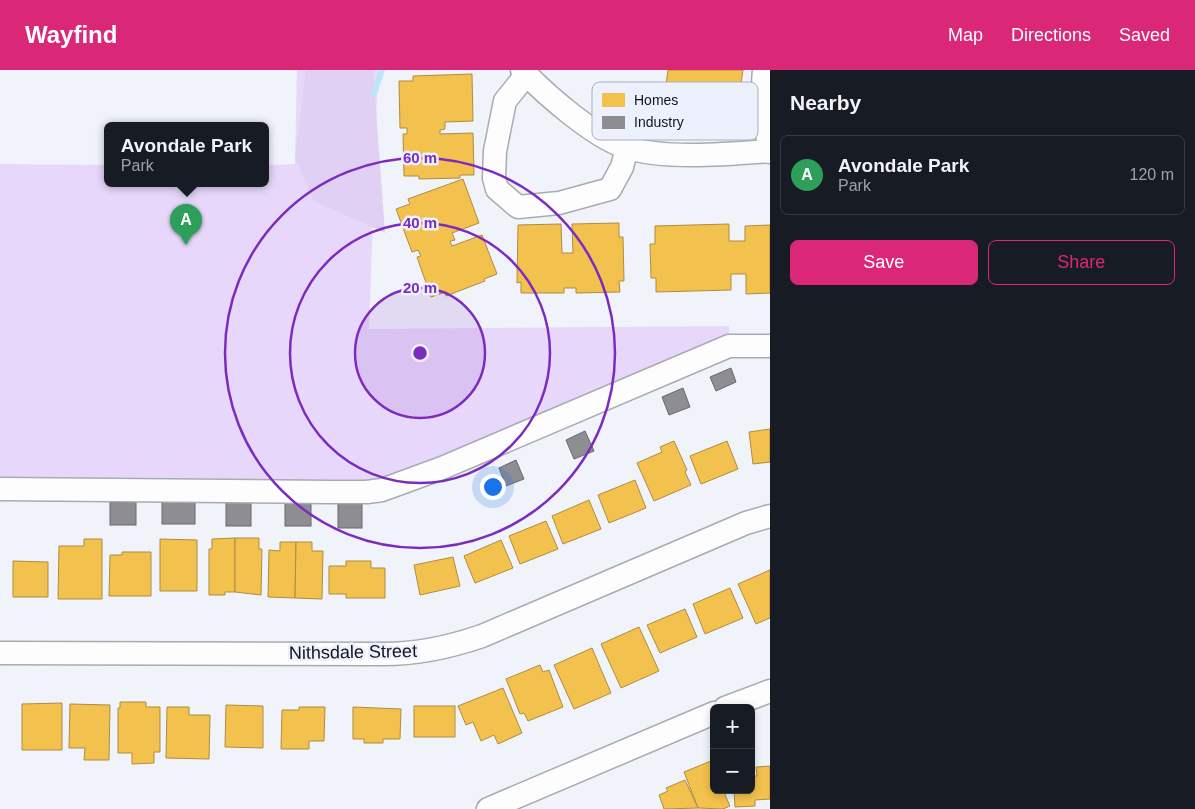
<!DOCTYPE html>
<meta charset="utf-8">
<style>
body{margin:0;font-family:Helvetica,sans-serif;background:#242831;color:#f1f3f6}
.controls{position:absolute;right:15px;bottom:15px;display:grid;overflow:hidden;border-radius:8px;box-shadow:0 2px 8px #0003}
.controls button{width:45px;height:45px;display:grid;place-items:center;padding:0;border:0;border-bottom:1px solid #363941;background:#171b24;color:#f1f3f6;font:25px sans-serif}
.you{position:absolute;left:492px;top:416px;width:18px;height:18px;margin:-12px;border:4px solid #fff;border-radius:50%;background:#1a73e8;box-shadow:0 0 0 8px #1a73e833}
.badge{display:grid;place-items:center;width:32px;height:32px;border-radius:50%;background:#db2777;color:#fff;font-size:16px;font-weight:700}
.pin{position:absolute;translate:-50% -41px;filter:drop-shadow(0 1px 2px #0008)}
.pin::after{content:'';position:absolute;top:26px;width:18px;height:15px;background:inherit;clip-path:polygon(0 0,100% 0,50% 100%)}
.popup{position:absolute;left:104px;top:52px;width:165px;height:65px;box-sizing:border-box;display:grid;place-content:center;border-radius:8px;background:#171b24;filter:drop-shadow(0 1px 4px #0005);font-size:16px;white-space:nowrap;color:#9ea1a6}
.popup b{font-size:19px;color:#f1f3f6}
.popup::after{content:'';position:absolute;left:50%;top:100%;margin-left:-10px;border:10px solid transparent;border-top-color:#171b24}
.list{margin:0;padding:0;list-style:none}
h2{display:flex;justify-content:space-between;align-items:center;height:65px;margin:0;padding:0 20px;font-size:21px}
h2 small{font-size:16px;font-weight:400;color:#9ea1a6}
.list li{display:grid;grid-template-columns:32px 1fr auto;gap:15px;align-items:center;box-sizing:border-box;height:80px;margin:0 10px 10px;padding:0 10px;border:1px solid #363941;border-radius:8px}
.list b{display:block;font-size:19px;white-space:nowrap}
.list p{margin:0;font-size:16px;white-space:nowrap;color:#9ea1a6}
.list em{font-size:16px;font-style:normal;color:#9ea1a6}
.actions{display:flex;gap:10px;padding:15px 20px}
.actions a{flex:1;padding:11px 0;border:1px solid #db2777;border-radius:8px;text-align:center;font-size:18px;color:#db2777}
.actions .main{background:#db2777;color:#fff}
.map{position:relative;flex:none;width:770px;height:739px;overflow:hidden}
header{display:flex;align-items:center;gap:30px;box-sizing:border-box;height:70px;padding:0 25px;background:#db2777;color:#fff}
header strong{font-size:24px}
nav{display:flex;gap:28px;margin-inline-start:auto;font-size:18px}
main{display:flex}
aside{flex:1;background:#171b24}
.map>svg:first-child{display:block}
.green{fill:#e7d8fb}
.forest{fill:#e0d0f3}
.homes{fill:#f2c14e;stroke:#af8d3f}
.industry{fill:#8d8d92;stroke:#68696e}
.lines{fill:none;stroke-linecap:round;stroke-linejoin:round}
.stream{stroke:#bce7fb;stroke-width:6}
.minor-casing{stroke:#a8abb1;stroke-width:25}
.minor{stroke:#fdfdfe;stroke-width:22}
.ring{fill:none;stroke:#7b2cbf;stroke-width:2.5}
.labels{text-anchor:middle;stroke-width:5;stroke-linejoin:round;paint-order:stroke}
.street-label{font-size:18px;fill:#12151b;stroke:#edf1fd}
.key{fill:#edf1fd;stroke:#abafb9;stroke-width:1}
.key-label{font-size:14px;fill:#12151b}
.centre{fill:#7b2cbf;stroke:#edf1fd;stroke-width:2.5}
.ring-label{font-size:15px;text-anchor:middle;font-weight:bold;fill:#7b2cbf;stroke:#edf1fd;stroke-width:5;stroke-linejoin:round;paint-order:stroke}
</style>
<header>
<strong>Wayfind</strong>
<nav><a>Map</a><a>Directions</a><a>Saved</a></nav>
</header>
<main>
<div class="map">
<svg width="770" height="739" viewBox="0 0 770 739">
<rect width="100%" height="100%" fill="#f0f3fa"/>
<polygon class="green" points="297,0 378,0 369,259 729,256 729,276 382,420 0,419 0,94 107,95 107,114 265,114 265,95 295,94"/>
<polygon class="forest" points="306,0 373,0 385,163 314,131 295,87"/>
<g class="homes">
<polygon points="668,0 743,0 736,47 663,36"/>
<polygon points="472,4 473,51 445,52 445,59 440,60 440,64 473,63 474,105 460,105 460,108 419,109 419,106 404,106 403,64 407,64 407,58 400,58 399,11 413,11 413,6"/>
<polygon points="463,109 479,153 452,163 455,170 450,171 452,176 482,165 497,204 484,209 485,211 446,226 445,222 431,227 417,187 421,186 418,180 412,182 396,139 410,134 408,129"/>
<polygon points="619,153 619,167 623,167 624,211 619,211 620,222 576,223 576,218 564,218 564,223 521,223 521,212 517,213 518,155 561,154 562,183 573,183 572,154"/>
<polygon points="729,154 729,171 745,171 745,156 770,155 770,223 746,224 746,204 731,204 731,220 656,222 656,208 651,208 650,174 655,174 655,156"/>
<polygon points="770,359 770,392 753,394 749,362"/>
<polygon points="674,371 687,400 685,402 691,415 654,431 637,393 662,382 660,377"/>
<polygon points="727,371 738,399 701,414 690,386"/>
<polygon points="635,410 646,438 609,453 598,425"/>
<polygon points="589,430 601,459 563,474 552,446"/>
<polygon points="546,451 558,479 520,494 509,466"/>
<polygon points="235,468 235,522 225,522 225,525 209,525 209,479 212,479 212,469"/>
<polygon points="235,468 259,468 259,479 262,479 261,525 235,522"/>
<polygon points="84,469 102,469 102,529 58,529 59,476 84,476"/>
<polygon points="160,469 197,470 197,521 160,521"/>
<polygon points="501,470 513,498 475,513 464,486"/>
<polygon points="280,472 296,472 295,528 268,527 269,480 280,481"/>
<polygon points="296,472 312,472 312,481 323,481 322,529 295,528"/>
<polygon points="122,482 151,482 151,526 109,526 110,485 122,485"/>
<polygon points="453,487 460,516 420,525 414,495"/>
<polygon points="13,491 48,492 48,527 13,527"/>
<polygon points="346,491 371,491 371,498 385,498 385,528 346,528 346,524 329,524 329,496 346,496"/>
<polygon points="770,500 770,548 756,554 738,514"/>
<polygon points="730,518 743,548 705,564 693,534"/>
<polygon points="685,539 697,567 660,583 647,555"/>
<polygon points="639,557 659,601 621,618 601,574"/>
<polygon points="592,578 611,623 574,639 554,595"/>
<polygon points="540,595 543,602 549,600 563,637 528,651 524,643 520,644 506,609"/>
<polygon points="503,618 522,663 498,674 494,665 481,671 473,652 466,655 458,636"/>
<polygon points="120,632 146,632 146,637 160,637 160,682 154,682 154,693 132,694 132,683 118,683 118,638 120,638"/>
<polygon points="62,633 62,680 22,680 22,634"/>
<polygon points="70,634 110,635 109,690 84,690 85,678 69,678"/>
<polygon points="226,635 263,636 263,678 225,677"/>
<rect x="414" y="636" width="41" height="31"/>
<polygon points="167,637 189,637 189,645 210,645 209,689 166,688"/>
<polygon points="299,637 325,637 324,671 309,671 309,679 281,679 282,640 299,640"/>
<polygon points="353,637 401,639 400,669 383,669 383,673 364,673 364,669 353,669"/>
<polygon points="711,691 714,698 714,720 723,720 730,736 723,739 698,738 684,702"/>
<polygon points="770,696 770,729 755,730 755,736 735,737 734,720 751,720 751,706 757,706 756,697"/>
<polygon points="685,710 698,738 664,739 659,725 668,721 666,718"/>
</g>
<g class="industry">
<polygon points="731,298 736,312 716,321 710,307"/>
<polygon points="683,318 690,337 669,345 662,327"/>
<polygon points="585,361 594,381 574,389 566,370"/>
<polygon points="516,390 524,409 506,416 499,398"/>
<rect x="110" y="432" width="26" height="23"/>
<rect x="162" y="432" width="33" height="22"/>
<rect x="226" y="432" width="25" height="24"/>
<rect x="285" y="433" width="26" height="23"/>
<rect x="338" y="434" width="24" height="24"/>
</g>
<g class="lines">
<polyline class="stream" points="374,23 382,0"/>
<g class="minor-casing">
<g id="minor">
<path d="M522 0C546 25 593 66 625 77 663 90 730 84 770 81"/>
<path d="M764 0C761 27 767 54 769 82"/>
<polyline points="526,5 505,31 495,81 494,108 497,119 518,137 559,133 610,119 622,97 627,78"/>
<polyline points="0,419 329,422 367,422 382,420 442,398 729,276 770,276"/>
<path d="M0 583 384 584C417 584 450 577 482 566L746 453 770 446"/>
<polyline points="725,638 770,621"/>
<polyline points="488,739 714,643"/>
</g>
</g>
<use href="#minor" class="minor"/>
</g>
<circle cx="420" cy="283" r="65" fill="#7b2cbf" fill-opacity=".12"/>
<g class="ring">
<circle cx="420" cy="283" r="65"/>
<circle cx="420" cy="283" r="130"/>
<circle cx="420" cy="283" r="195"/>
</g>
<g class="labels">
<g class="street-label">
<text transform="translate(353 582) rotate(-1)" y="6">Nithsdale Street</text>
</g>
</g>
<rect x="592" y="12" width="166" height="58" rx="8" class="key"/>
<rect x="602" y="23" width="23" height="14" fill="#f2c14e"/>
<rect x="602" y="46" width="23" height="13" fill="#8d8d92"/>
<g class="key-label">
<text x="634" y="35">Homes</text>
<text x="634" y="57">Industry</text>
</g>
<circle cx="420" cy="283" r="8" class="centre"/>
<g class="ring-label">
<text x="420" y="93">60 m</text>
<text x="420" y="158">40 m</text>
<text x="420" y="223">20 m</text>
</g>
</svg>
<div class="controls">
<button>+</button>
<button>−</button>
</div>
<div class="you"></div>
<div class="pin badge" style="left:186px;top:175px;background:#2e9e5b">A</div>
<div class="popup"><b>Avondale Park</b>Park</div>
</div>
<aside>
<h2>Nearby<small></small></h2>
<ul class="list">
<li><span class="badge" style="background:#2e9e5b">A</span><div><b>Avondale Park</b><p>Park</p></div><em>120 m</em></li>
</ul>
<div class="actions"><a class="main">Save</a><a>Share</a></div>
</aside>
</main>
